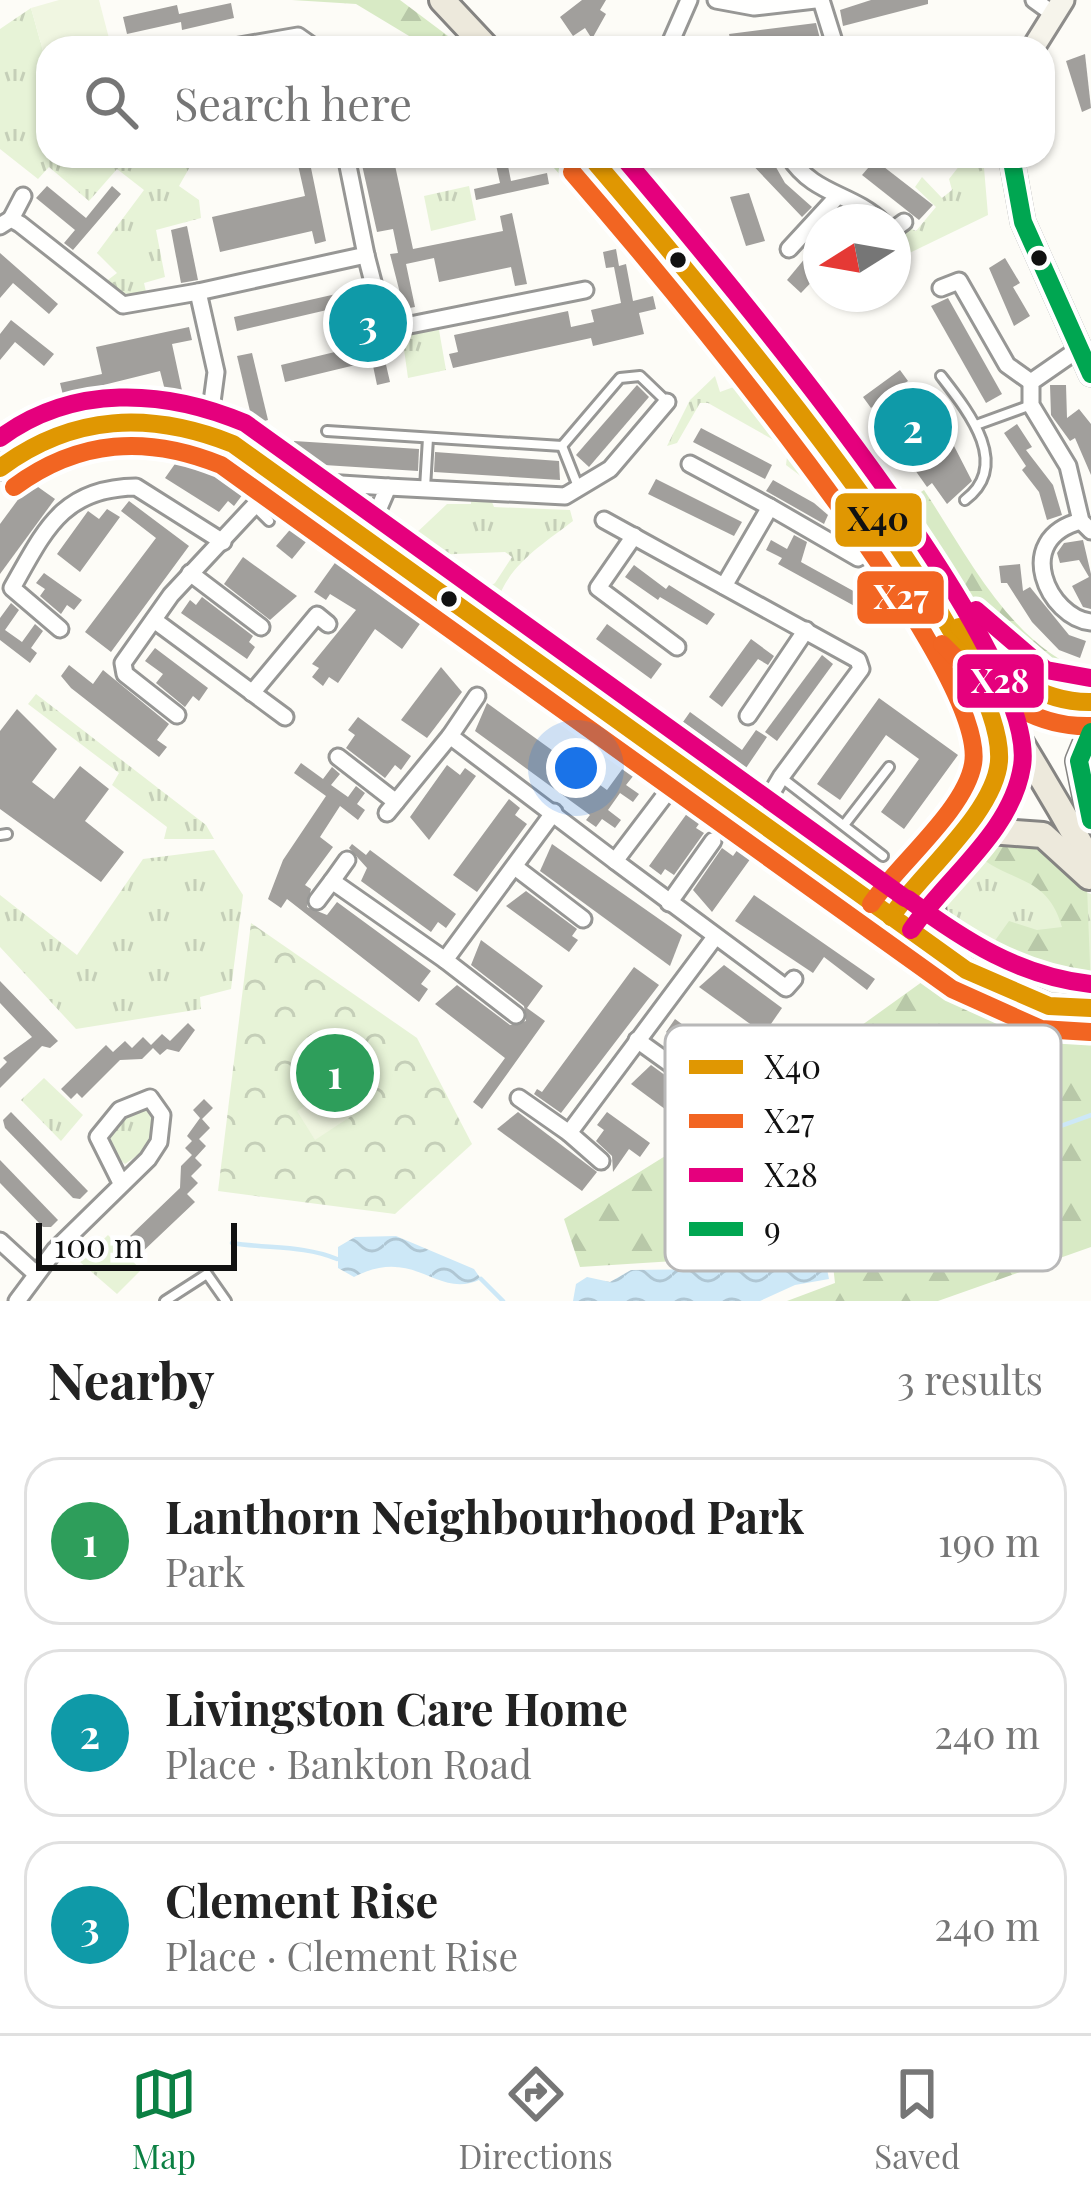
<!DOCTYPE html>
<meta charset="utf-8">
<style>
body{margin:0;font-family:"Playfair Display",serif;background:#f2f2f2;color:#222}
.compass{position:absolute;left:803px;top:204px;width:108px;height:108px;border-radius:50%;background:#fff;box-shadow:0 3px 9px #0004;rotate:259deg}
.scale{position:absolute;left:36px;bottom:30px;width:201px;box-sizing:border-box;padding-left:12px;border:6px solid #111;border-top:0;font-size:33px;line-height:42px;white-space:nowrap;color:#111;-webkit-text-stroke:9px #fff;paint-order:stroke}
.you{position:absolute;left:576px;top:768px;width:42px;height:42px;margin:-30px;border:9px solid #fff;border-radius:50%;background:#1a73e8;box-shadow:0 0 0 18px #1a73e833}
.badge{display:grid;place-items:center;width:78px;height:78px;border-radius:50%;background:#0b8043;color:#fff;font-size:39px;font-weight:700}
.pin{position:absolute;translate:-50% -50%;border:6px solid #fff;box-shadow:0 3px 12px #0006}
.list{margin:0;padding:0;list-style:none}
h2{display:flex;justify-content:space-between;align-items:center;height:156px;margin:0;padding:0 48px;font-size:51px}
h2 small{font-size:39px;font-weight:400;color:#767676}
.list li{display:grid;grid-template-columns:78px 1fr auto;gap:36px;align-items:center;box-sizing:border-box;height:168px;margin:0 24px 24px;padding:0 24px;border:3px solid #e0e0e0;border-radius:36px}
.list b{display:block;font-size:45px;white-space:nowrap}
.list p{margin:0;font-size:39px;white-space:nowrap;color:#767676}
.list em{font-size:39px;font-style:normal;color:#767676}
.icon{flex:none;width:66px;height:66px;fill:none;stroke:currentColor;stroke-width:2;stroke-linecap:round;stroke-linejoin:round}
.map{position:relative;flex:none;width:1091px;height:1301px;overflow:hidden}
.search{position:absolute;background:#fff;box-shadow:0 3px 9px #0004;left:36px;right:36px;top:36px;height:132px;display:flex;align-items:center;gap:30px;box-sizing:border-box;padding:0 42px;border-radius:36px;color:#767676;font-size:45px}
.sheet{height:732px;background:#fff}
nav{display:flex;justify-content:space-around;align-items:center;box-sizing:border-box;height:168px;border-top:3px solid #e0e0e0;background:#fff;font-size:33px;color:#767676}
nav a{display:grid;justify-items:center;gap:6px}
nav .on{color:#0b8043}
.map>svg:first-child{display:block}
.grass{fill:url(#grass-tufts)}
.forest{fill:url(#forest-firs)}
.park{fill:url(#park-crowns)}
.pitch{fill:#f0f6e1}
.water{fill:url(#water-waves)}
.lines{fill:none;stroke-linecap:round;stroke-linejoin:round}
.stream{stroke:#cde8f7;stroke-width:4.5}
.building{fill:#a19f9c}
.lane-casing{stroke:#979795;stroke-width:14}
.street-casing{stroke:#979795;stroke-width:21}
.secondary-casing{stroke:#8e8d8b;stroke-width:27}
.primary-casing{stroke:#858482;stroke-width:30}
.lane{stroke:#fffffe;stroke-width:8}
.street{stroke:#fffffe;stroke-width:15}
.secondary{stroke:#f6f4eb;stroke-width:21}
.primary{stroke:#ede9dc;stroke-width:24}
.bus-1-casing{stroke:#fff;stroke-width:27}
.bus-2-casing{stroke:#fff;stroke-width:27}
.bus-3-casing{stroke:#fff;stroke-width:27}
.bus-4-casing{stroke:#fff;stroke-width:27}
.bus-1{stroke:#e09702;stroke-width:18}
.bus-2{stroke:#f26522;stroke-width:18}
.bus-3{stroke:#e5007d;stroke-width:18}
.bus-4{stroke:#00a651;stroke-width:18}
.bus-dot{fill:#111;stroke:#fff;stroke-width:4.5}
.key{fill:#fff;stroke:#b8b8b8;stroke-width:3}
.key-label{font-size:33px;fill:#111}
.line-badge{stroke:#fff;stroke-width:4.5}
.badge-label{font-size:33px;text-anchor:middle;font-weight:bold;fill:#fff}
.pale-badge-label{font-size:33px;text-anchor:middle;font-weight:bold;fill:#111}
</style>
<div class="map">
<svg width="1091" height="1301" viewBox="0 0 1091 1301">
<defs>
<pattern id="grass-tufts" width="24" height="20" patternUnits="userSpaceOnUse" patternTransform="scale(3)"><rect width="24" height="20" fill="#e7f3d7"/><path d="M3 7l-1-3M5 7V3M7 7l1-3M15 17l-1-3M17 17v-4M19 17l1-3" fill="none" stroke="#c5cfb8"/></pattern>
<pattern id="forest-firs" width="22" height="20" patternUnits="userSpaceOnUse" patternTransform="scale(3)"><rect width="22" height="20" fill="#d8eac5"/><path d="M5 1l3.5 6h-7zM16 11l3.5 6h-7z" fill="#b8c8a8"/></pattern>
<pattern id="park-crowns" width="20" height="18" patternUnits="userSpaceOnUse" patternTransform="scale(3)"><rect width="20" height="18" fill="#e7f3d7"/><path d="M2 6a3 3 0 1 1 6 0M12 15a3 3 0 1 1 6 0" fill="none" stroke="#c5cfb8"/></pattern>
<pattern id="water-waves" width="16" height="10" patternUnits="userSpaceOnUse" patternTransform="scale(3)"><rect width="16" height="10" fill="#cde8f7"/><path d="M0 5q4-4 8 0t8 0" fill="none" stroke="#afc6d3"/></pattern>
</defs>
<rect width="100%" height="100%" fill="#fdfcf7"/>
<g class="grass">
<polygon points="31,8 48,69 48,156 196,156 179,186 199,200 201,218 156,230 165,277 144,283 147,296 112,292 104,283 117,273 97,253 144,190 117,169 89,201 49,167 38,179 0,149 0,29"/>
<polygon points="967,156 983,156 988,215 893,261 907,239 902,232 907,227 916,231 936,207 915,187 922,177 942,198 952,190 949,179"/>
<polygon points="469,186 476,220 431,231 424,196"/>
<polygon points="439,330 446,370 408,378 402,335"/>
<polygon points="751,367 844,494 839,505 786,465 788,448 708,403 700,403 677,443 667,446 690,400 715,376 720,392 739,385"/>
<path d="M399 491 567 500 492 502 494 507 570 510 573 521C542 545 506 566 496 606L472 599 495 583 512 557 505 552 431 555 411 538 447 504H471V499Z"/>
<polygon points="36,694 206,825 214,839 164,839 167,827 112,785 119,773 28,704"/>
<polygon points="214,850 243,895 231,989 200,997 201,1009 76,1029 0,947 0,895 77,955 143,859"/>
<path d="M975 853 1091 894V992C1058 994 971 966 951 938 944 929 942 912 938 901L953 871Z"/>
<polygon points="44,1078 83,1115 61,1141 21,1100"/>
<polygon points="142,1103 155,1113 152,1145 125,1164 104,1146 105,1133"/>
<polygon points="108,1235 141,1270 117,1294 80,1262"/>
</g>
<g class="forest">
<polygon points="292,0 400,0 464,48 429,48 356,4"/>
<polygon points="543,156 572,156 658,248 660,266 646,269"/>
<path d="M924 490C968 556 1012 648 1091 674V694C1058 697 1040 685 1016 665L901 505Z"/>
<path d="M1000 839 1040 846 1087 886 1091 992 1070 993 1007 972 994 942 1009 921 1037 930 1062 927C1047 874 1010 884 975 853Z"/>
<polygon points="926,979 1018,1022 1091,1023 1091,1247 938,1301 787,1301 835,1283 829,1230 706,1259 580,1267 564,1219 773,1089"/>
</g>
<polygon class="park" points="251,923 417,1038 472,1144 395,1214 218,1191"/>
<g class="pitch">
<polygon points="59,0 99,0 111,46 48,48 48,69 31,8"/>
<polygon points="338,1085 356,1113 315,1140 297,1111"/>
</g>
<g class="water">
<path d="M396 1236 474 1269 481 1279C437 1301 416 1245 354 1277L338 1268V1247L355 1237Z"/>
<polygon points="822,1244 829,1279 795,1285 760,1301 573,1301 576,1284 587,1277 610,1282 631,1270 711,1269 738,1257"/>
</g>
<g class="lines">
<g class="stream">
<path d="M232 1243C268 1249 303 1245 337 1259"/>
<path d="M826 1265C874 1253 1056 1196 1044 1132L1091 1115"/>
<polyline points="481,1279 503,1301"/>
</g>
</g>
<g class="building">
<polygon points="582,0 606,0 600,10 606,14 592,39 585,28 573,36 560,17"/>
<polygon points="871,0 928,0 928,4 843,26 840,10"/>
<polygon points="231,3 234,18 182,30 181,22 127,34 123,17 177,5 179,14"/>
<polygon points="816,23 820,39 776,48 770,41 732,48 729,34"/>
<polygon points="1085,54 1091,108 1082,112 1066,61"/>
<polygon points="360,156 393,156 413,249 503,231 500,216 512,213 527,284 515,286 511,267 439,282 434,258 406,264 415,307 404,309 390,254 398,253 393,229 377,232"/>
<polygon points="494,156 506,156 511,181 547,173 549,184 476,200 474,189 500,183"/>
<polygon points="744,156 777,156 773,162 785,183 812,207 802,217"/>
<polygon points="875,160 933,205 919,220 862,175"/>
<polygon points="310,163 326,241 315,244 312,231 220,252 212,217 305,196 298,165"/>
<polygon points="47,186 86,218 112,186 121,194 73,250 64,243 75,230 36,198"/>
<polygon points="749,193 765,241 746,246 730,197"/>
<polygon points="187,226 198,280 181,283 171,230"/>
<polygon points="821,239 821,272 801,293 787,280"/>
<polygon points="616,249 619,266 626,264 633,301 653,296 656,309 639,313 644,334 593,346 591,338 453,368 449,354 458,352 454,335 568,311 571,327 594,322 591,310 621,303 614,267 606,268 603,252"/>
<polygon points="0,253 58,304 49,314 13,283 0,298"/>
<polygon points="1005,258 1020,283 1013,287 1030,316 1014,326 989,268"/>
<polygon points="354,290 357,303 237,331 234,317"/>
<polygon points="948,298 1002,394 986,403 931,306"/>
<polygon points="11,320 54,354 44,366 15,342 0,360 0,334"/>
<polygon points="189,327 192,340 172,344 183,395 167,398 160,371 63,395 60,383 102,374 96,347"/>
<polygon points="378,330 390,382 377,385 372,361 285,382 281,365 368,344 365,333"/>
<polygon points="252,353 268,420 253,424 237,356"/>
<polygon points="900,370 908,381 902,385 949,450 954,446 972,481 947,504 932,483 927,487 915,470 920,465 876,404 871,408 863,397"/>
<polygon points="637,385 649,397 589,467 576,455"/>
<polygon points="1050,385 1066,385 1067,418 1079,409 1091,424 1091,475 1075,438 1070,441 1051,415"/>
<polygon points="1017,424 1032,447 1026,450 1053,485 1062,515 1047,520 1039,492 1022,470 1026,466 1004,433"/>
<polygon points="701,428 772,465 765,479 693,442"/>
<polygon points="294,441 419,449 418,471 293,463"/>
<polygon points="169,446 243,494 234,506 228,501 219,512 165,478 177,461 160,460"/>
<polygon points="435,452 559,461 560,480 434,472"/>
<polygon points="656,479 742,522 734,536 648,494"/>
<polygon points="773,480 814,503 828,515 824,524 766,491"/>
<polygon points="31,482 55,499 0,574 0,524"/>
<polygon points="129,501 189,546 111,652 85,632 156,538 121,511"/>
<polygon points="107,509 120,517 80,572 57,554 88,511 99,519"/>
<polygon points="300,518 315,531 292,559 276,546"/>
<polygon points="794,535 807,542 801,562 857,593 865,590 878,597 869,614 778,564 782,558 766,550 771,540 787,549"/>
<polygon points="1083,540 1091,574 1091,609 1083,607 1072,586 1089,577 1079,560 1060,563 1057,553 1064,543"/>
<polygon points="243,557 297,596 270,620 224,584"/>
<polygon points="337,560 422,621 402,649 375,629 338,683 329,677 323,686 312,677 319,668 312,664 356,610 330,594 326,600 314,592"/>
<polygon points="1020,564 1023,591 1030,587 1069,635 1086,641 1080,658 1059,650 1032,622 1007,583 1001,583 999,566"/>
<polygon points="634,565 666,589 669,585 715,614 707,625 660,597 658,600 625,577"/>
<polygon points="44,573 82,600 74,610 67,605 61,614 40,596 45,589 36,583"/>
<polygon points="202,597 253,636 249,642 255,647 247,659 181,613 190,600 196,605"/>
<polygon points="11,603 19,610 5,630 22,642 35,624 43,631 31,648 37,653 30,663 0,640 0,618"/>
<polygon points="607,624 662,664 651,679 596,639"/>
<polygon points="751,639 774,656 768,665 758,659 722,707 709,697"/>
<polygon points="155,648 208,688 199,701 193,696 185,707 156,683 163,674 145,661"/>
<polygon points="822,655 833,664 777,741 765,732"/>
<polygon points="69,665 93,684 103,670 169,724 157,740 167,747 159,757 71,688 61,676"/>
<polygon points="441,667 462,692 427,738 401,720"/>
<polygon points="879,698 958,755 904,829 881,812 919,759 886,735 840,800 817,784"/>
<polygon points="487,703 607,790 623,768 634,775 626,785 639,794 633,802 620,793 608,810 621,820 615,828 602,819 596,827 586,820 590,815 475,731"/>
<polygon points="17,709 57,749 32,782 54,799 80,766 109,789 85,821 124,852 101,882 0,809 0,731"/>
<polygon points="690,712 742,750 756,730 767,737 746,768 683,722"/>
<polygon points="358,717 411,756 401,770 395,765 385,778 346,748 355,735 348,730"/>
<polygon points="301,763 323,779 332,767 340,774 331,785 348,797 356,786 365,793 357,804 365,810 358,820 340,806 320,837 333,847 305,885 311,889 307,907 327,915 337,902 431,971 421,984 428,989 419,1002 287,899 281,908 268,899 283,860 326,796 294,773"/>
<polygon points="447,765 460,775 465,768 476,776 429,840 410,817"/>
<polygon points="509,799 520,808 515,815 527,824 477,892 453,875"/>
<polygon points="688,812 701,821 696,828 704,833 674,875 665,869 661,875 649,866"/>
<polygon points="352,844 366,855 370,850 456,914 446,928 438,922 431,932 361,881 367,868 349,848"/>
<polygon points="552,844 682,935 670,966 540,871"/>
<polygon points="722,848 733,856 738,849 751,858 712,912 693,890"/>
<polygon points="526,891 577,929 572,936 578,940 569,952 506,906"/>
<polygon points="754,895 875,979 867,990 824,957 813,973 735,921"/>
<polygon points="481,940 543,986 527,1008 545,1021 482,1109 473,1102 505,1058 435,1004 457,985 510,1025 526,1021 524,1006 471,965"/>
<polygon points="724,965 782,1008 764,1034 699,987"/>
<polygon points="634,967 659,985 561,1113 534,1094 537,1089 542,1092"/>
<polygon points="0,981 58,1041 50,1048 42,1046 0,1088 0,1069 7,1062 3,1058 32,1037 0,1003"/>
<polygon points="675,1019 750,1074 726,1104 720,1085 665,1046 672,1037 666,1032"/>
<polygon points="188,1023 195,1030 179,1052 167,1049 160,1055 153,1048 142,1059 120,1060 82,1098 77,1093 71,1099 61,1089 106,1045 113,1052 125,1041 132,1048 143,1037 151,1045 162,1034 170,1041"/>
<polygon points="651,1065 702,1102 692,1129 631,1084"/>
<polygon points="204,1099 213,1108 202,1119 210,1128 199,1139 206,1146 195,1158 202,1165 191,1176 198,1183 187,1194 195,1202 138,1256 128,1247 135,1241 130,1236 180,1188 181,1166 192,1155 185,1148 192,1141 187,1136 200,1118 193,1110"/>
<polygon points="11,1112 88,1191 80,1199 73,1198 5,1128 3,1120"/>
<polygon points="518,1112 597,1172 582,1191 497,1129"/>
<polygon points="607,1112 650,1143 640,1157 629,1149 613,1172 612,1156 596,1141 604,1130 597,1125"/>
<polygon points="0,1160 58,1220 51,1227 43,1227 0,1183"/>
</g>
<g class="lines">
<g class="lane-casing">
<g id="lane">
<path d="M941 376C968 411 1012 465 965 500"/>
<polyline points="976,425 1031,405"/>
<polyline points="327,431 562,446 620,378 640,376 666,401"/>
<polyline points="562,446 579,489"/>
<polyline points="425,488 428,438"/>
<polyline points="256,508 269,521"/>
<polyline points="782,778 883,856"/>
<polyline points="844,825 889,767"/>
<polyline points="0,835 7,834"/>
<polyline points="165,1301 207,1274 226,1301"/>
</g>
</g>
<g class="street-casing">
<g id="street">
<polyline points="716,0 754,7 815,0"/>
<polyline points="821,0 836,48"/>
<polyline points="1034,0 1052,13"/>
<polyline points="228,48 298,36 315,48"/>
<polyline points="668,48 689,0"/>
<path d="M789 156C813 195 852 193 882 222"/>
<polyline points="11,219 23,196"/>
<polyline points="0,226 11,219 20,224 123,305 198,292 216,372 208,432"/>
<polyline points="893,230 904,222"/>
<polyline points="789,249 836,198"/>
<polyline points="366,255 380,309 400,327 585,290"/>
<polyline points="941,288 959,281 1007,365 1031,382"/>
<polyline points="198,292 366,255 346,156"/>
<polyline points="1080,348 1031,382 1031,405 1068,466 1081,521 1091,531"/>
<polyline points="690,464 770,507 724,586"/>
<polyline points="326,483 388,487 366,538"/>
<polyline points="388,487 565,496 610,469 667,402"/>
<polyline points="770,507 858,558"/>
<polyline points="604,520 858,660 861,669 781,777 755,821"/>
<path d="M1081 521C1011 539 1049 618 1091 622"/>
<polyline points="634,536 598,588 677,647"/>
<polyline points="190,573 261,627"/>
<polyline points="154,620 285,717"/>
<path d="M60 629 12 588C45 530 62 488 136 487L223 542"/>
<polyline points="252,693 317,615 328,624"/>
<polyline points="177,715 125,674 123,663 171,595 282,476"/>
<polyline points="748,716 806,630"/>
<polyline points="450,736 477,696"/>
<polyline points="338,757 396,802"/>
<polyline points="684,770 615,861 786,988 794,979"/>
<polyline points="387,813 450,736 615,861"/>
<polyline points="515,867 583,919"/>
<polyline points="332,881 347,860"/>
<polyline points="317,901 332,881 445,960"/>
<polyline points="669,903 713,841"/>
<polyline points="516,1015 445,960 554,812"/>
<polyline points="637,1040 712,1094"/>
<polyline points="519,1098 569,1133"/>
<polyline points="601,1161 569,1133 715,937"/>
<polyline points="0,1241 36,1274"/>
<polyline points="17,1301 55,1250 148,1159 159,1142 162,1115 150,1098 120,1110 98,1137 121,1183"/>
</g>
</g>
<g class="secondary-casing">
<g id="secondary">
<polyline points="1033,48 1063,0"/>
<polyline points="1011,156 1023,222 1091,374"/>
<path d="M0 468C66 410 157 408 233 444L966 970 1049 1006 1091 1008"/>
</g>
</g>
<g class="primary-casing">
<g id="primary">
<polyline points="442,0 487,48"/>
<path d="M590 156C782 377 948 608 1091 863"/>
<path d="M957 626C994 661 1036 711 1091 702"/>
<polyline points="1091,732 1079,761 1091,820"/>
<polyline points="931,894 934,927 954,962"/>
<path d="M891 917C928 853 1028 793 988 711"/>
<polyline points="904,926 958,854 990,831 1043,835 1089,877"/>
</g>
</g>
<use href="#lane" class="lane"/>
<use href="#street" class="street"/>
<use href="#secondary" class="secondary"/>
<use href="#primary" class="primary"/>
<g class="bus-1-casing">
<g id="bus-1">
<path d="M590 156C676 257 1007 642 999 761 995 813 920 874 891 917"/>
<path d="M0 468C73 414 150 411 233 444L966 970 1049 1006 1091 1008"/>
<path d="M959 627C998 665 1033 703 1091 702"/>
</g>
</g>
<g class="bus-2-casing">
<g id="bus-2">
<path d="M572 172C648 260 991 664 973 764 965 810 898 864 871 904"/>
<path d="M14 487C79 439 147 435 221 465L952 989 1041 1029 1090 1032"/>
<path d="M942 644C985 687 1026 728 1091 726"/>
</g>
</g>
<g class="bus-3-casing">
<g id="bus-3">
<path d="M622 156C706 255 1041 648 1022 766 1012 832 946 878 911 930"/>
<path d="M0 438C73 384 164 389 245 423L905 898"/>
<polyline points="976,610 1046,670 1090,678"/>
<path d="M908 899C965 941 1019 976 1091 984"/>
</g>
</g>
<g class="bus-4-casing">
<g id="bus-4">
<polyline points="1011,156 1023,222 1091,374"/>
<polyline points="1091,732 1079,761 1091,820"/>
</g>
</g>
<use href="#bus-1" class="bus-1"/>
<use href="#bus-2" class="bus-2"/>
<use href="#bus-3" class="bus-3"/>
<use href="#bus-4" class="bus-4"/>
</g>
<g class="bus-dot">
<circle cx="1039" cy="258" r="10"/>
<circle cx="678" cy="260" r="10"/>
<circle cx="449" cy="599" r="10"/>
</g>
<rect x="665" y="1025" width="396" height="246" rx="18" class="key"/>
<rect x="689" y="1060" width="54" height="14" fill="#e09702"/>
<rect x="689" y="1114" width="54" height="14" fill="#f26522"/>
<rect x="689" y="1168" width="54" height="14" fill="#e5007d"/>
<rect x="689" y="1222" width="54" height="14" fill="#00a651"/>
<g class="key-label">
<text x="764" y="1079">X40</text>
<text x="764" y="1133">X27</text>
<text x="764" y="1187">X28</text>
<text x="764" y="1241">9</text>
</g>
<g class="line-badge">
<rect x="833" y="491" width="91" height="58" rx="12" fill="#e09702"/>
<rect x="855" y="569" width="91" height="57" rx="12" fill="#f26522"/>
<rect x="955" y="652" width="91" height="58" rx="12" fill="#e5007d"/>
</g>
<g class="badge-label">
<text x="901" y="609">X27</text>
<text x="1000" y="693">X28</text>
</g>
<g class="pale-badge-label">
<text x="878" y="531">X40</text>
</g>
</svg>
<svg class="compass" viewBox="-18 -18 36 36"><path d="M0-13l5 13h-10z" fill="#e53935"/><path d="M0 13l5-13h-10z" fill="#767676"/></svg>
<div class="scale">100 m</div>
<div class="you"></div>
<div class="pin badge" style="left:335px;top:1073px;background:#2e9e5b">1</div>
<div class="pin badge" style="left:913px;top:427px;background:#0f9aa8">2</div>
<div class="pin badge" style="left:368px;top:323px;background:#0f9aa8">3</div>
<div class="search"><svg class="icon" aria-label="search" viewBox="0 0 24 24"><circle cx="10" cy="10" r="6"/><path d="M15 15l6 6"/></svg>Search here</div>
</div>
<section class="sheet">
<h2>Nearby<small>3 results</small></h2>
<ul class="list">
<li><span class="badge" style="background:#2e9e5b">1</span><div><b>Lanthorn Neighbourhood Park</b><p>Park</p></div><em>190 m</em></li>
<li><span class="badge" style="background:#0f9aa8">2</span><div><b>Livingston Care Home</b><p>Place · Bankton Road</p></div><em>240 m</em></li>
<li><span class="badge" style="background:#0f9aa8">3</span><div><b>Clement Rise</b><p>Place · Clement Rise</p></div><em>240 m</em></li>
</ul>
</section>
<nav>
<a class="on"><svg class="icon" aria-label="map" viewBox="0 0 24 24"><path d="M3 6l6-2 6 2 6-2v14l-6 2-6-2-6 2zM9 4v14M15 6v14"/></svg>Map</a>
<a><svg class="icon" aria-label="directions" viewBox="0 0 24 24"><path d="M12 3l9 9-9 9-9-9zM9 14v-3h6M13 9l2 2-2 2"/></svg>Directions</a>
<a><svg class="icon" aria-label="saved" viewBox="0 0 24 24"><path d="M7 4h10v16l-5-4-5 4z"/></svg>Saved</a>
</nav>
